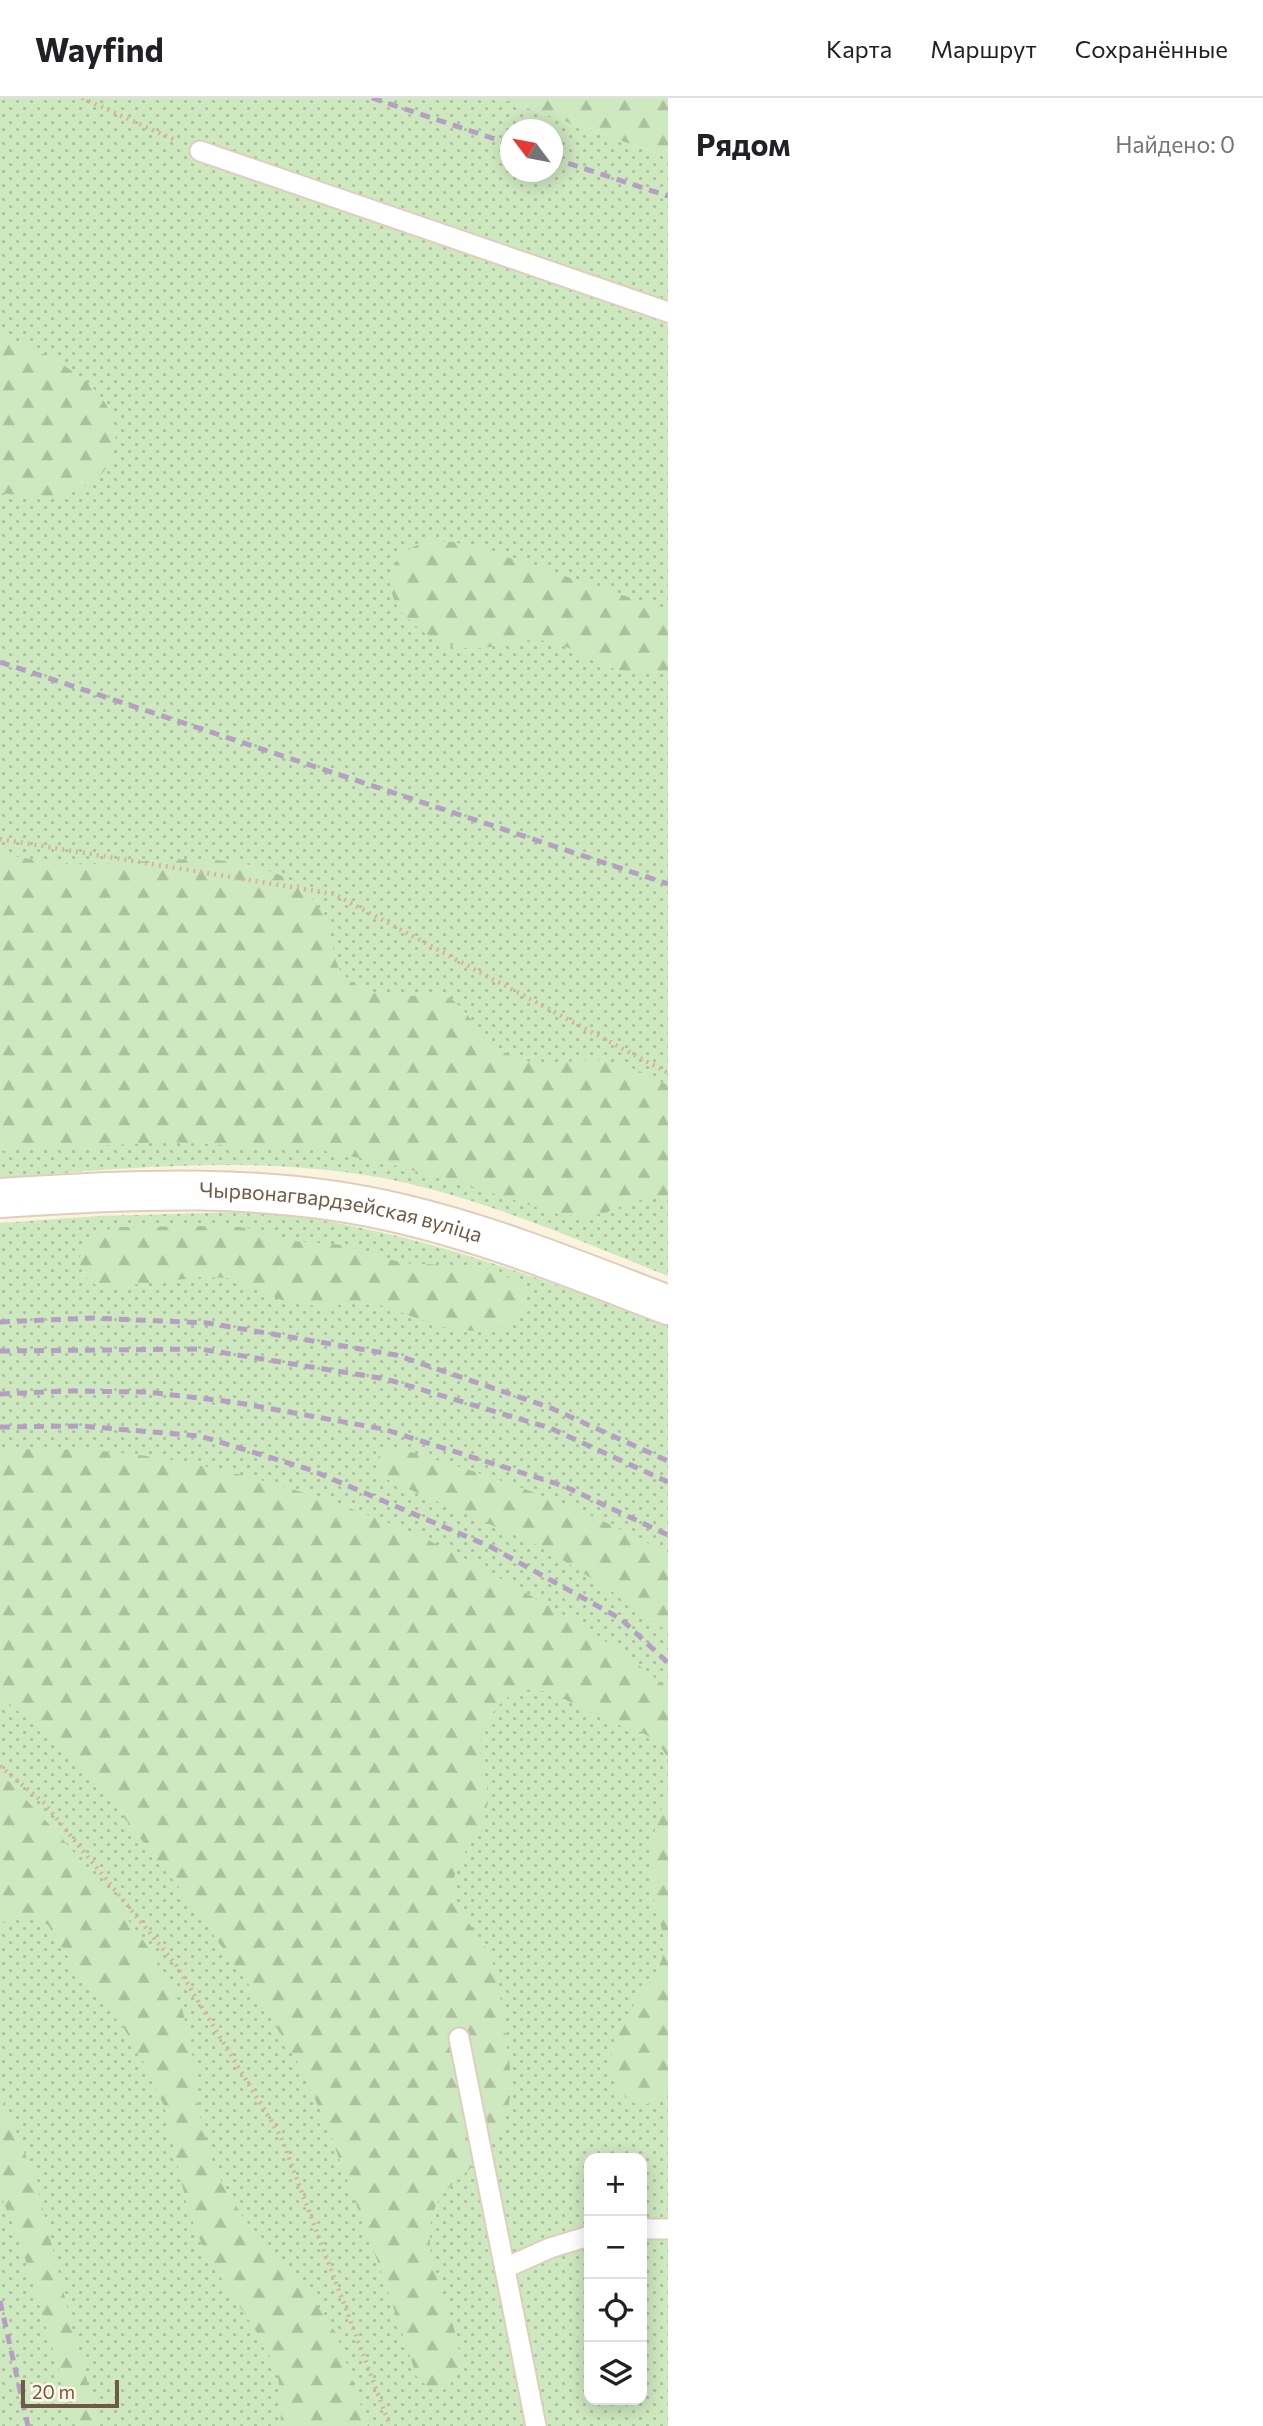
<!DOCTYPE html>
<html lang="ru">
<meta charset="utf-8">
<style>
body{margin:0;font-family:Commissioner,sans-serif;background:#f2f2f2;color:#202124}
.controls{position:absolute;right:21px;bottom:21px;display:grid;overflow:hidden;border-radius:14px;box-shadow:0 4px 18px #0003}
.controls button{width:63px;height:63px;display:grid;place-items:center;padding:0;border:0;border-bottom:2px solid #e0e0e0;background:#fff;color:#202124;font:35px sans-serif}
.compass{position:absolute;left:500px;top:21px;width:63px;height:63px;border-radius:50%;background:#fff;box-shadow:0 4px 18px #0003;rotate:302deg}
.scale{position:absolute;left:21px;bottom:18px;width:98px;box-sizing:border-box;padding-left:7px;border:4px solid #715948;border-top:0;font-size:19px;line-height:24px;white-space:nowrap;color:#715948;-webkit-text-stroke:5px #fff6e6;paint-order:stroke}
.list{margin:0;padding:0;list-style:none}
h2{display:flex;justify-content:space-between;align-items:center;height:91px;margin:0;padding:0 28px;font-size:30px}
h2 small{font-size:23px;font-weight:400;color:#757577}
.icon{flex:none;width:38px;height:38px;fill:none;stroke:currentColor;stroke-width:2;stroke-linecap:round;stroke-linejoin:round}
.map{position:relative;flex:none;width:668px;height:2328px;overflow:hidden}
header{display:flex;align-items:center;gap:42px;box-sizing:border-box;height:98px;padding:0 35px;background:#fff;border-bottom:2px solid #e0e0e0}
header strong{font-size:33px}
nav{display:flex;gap:38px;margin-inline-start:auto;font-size:24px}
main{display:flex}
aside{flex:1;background:#fff}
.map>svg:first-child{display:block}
.green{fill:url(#green-dots);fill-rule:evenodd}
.forest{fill:url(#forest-firs)}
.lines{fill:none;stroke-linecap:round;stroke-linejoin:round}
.lane-casing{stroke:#dfcebd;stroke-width:23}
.street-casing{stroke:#dfcebd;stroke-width:42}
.path{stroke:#d4b49c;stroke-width:4.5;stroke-dasharray:2 5;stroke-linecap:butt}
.lane{stroke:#fff;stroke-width:19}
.street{stroke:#fff;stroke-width:38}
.rail{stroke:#b5a0c3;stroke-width:5;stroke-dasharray:10 7;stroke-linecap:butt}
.labels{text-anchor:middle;stroke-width:6;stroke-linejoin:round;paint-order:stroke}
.street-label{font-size:21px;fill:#715948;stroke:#fff6e6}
</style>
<header>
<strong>Wayfind</strong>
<nav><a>Карта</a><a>Маршрут</a><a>Сохранённые</a></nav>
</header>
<main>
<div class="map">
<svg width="668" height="2328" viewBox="0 0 668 2328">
<defs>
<pattern id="green-dots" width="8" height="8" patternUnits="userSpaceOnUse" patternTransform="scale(1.75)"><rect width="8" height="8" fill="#cee8c0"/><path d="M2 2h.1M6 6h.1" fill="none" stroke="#acbf9e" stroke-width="1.8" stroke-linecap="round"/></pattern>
<pattern id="forest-firs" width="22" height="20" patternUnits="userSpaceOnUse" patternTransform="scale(1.75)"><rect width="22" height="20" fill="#cee8c0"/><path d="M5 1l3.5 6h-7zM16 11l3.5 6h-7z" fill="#acbf9e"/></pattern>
</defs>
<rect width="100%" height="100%" fill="#fbf2e0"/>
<g class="green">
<path d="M0 0H499L668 59V1178C564 1137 457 1088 345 1074 231 1059 114 1071 0 1080ZM510 32H552V74H510Z"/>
<path d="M242 1114C261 1116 281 1116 300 1119 427 1137 549 1184 668 1227V2328H0V1125L99 1118ZM589 2060H642V2302H589Z"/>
</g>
<g class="forest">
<polygon points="499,0 668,0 668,59"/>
<path d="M0 234C32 252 65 263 92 289 130 326 122 379 70 395 52 401 19 397 0 395Z"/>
<path d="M430 443 454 444 482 451 668 512V574C651 574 632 576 615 571 590 565 573 547 546 543 523 540 505 547 482 550 454 553 431 542 410 523 396 512 388 494 392 476 397 455 411 448 430 443Z"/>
<path d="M0 756C22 759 45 765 68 766 138 769 222 746 288 781 311 794 325 814 331 839 334 853 334 867 345 878 362 896 391 900 414 898 421 898 428 895 435 895 467 899 474 939 501 953 515 959 531 966 547 966 561 967 578 961 594 961 621 963 644 975 668 987V1102L653 1099 627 1106 605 1115 580 1119 554 1115 467 1087 386 1065 324 1053 170 1044 0 1053Z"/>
<path d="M228 1128 264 1132 292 1143 343 1147 402 1165 481 1169 513 1181 524 1190 527 1202 522 1215 513 1224 500 1230 480 1233 455 1232 433 1226 380 1207 345 1206 327 1209 289 1205 228 1180 202 1179 103 1190C81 1183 71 1161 89 1142 95 1135 105 1133 114 1129Z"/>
<path d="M388 1350 400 1351C494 1378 582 1408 668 1456V1534L631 1506 544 1450 381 1379C373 1367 376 1357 388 1350Z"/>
<path d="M0 1351C40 1352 82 1350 122 1355 214 1365 304 1392 389 1425 439 1445 486 1472 531 1498 579 1525 627 1555 668 1591V1660C651 1630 635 1635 608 1623 596 1618 585 1611 574 1606 542 1589 516 1582 492 1616 487 1624 481 1637 480 1646 480 1669 492 1690 486 1714 481 1740 450 1763 454 1791 457 1819 481 1835 491 1860 501 1886 502 1916 506 1943 508 1957 511 1972 511 1986 511 2011 499 2039 482 2058 459 2086 432 2092 430 2134 427 2177 458 2221 460 2262 461 2276 452 2285 442 2293L430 2291 417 2279 379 2167 324 2020 294 1957 254 1894 190 1804 115 1708 50 1641 0 1598Z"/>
<polygon points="0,1674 59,1737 113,1801 158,1863 182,1910 192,1954 198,2010 210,2057 224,2089 245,2122 280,2159 307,2192 337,2237 368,2328 280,2328 282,2306 277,2273 258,2236 207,2159 188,2112 164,2008 147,1970 125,1932 75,1870 48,1827 31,1818 13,1819 0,1826"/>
<path d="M668 1694V1993L657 2003 639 2008C624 1999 612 1990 611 1972 609 1941 629 1914 646 1889 653 1880 661 1868 663 1856 667 1836 658 1823 654 1804 646 1767 652 1729 668 1694Z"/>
<polygon points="0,1993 36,2083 74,2237 100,2328 76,2328 19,2141 0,2096"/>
</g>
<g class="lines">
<g class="lane-casing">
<g id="lane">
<polyline points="200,53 668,214"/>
<polyline points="459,1940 536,2328"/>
<polyline points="642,2131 668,2131"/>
<polyline points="505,2170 550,2150 589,2138"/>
</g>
</g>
<g class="street-casing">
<g id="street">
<path id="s1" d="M0 1100C133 1091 271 1084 402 1116 492 1137 582 1174 668 1207"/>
</g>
</g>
<g class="path">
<polyline points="82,0 177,43"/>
<polyline points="0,741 334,796 668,975"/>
<polyline points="0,1668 44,1705 176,1867 281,2039 390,2328"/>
</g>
<use href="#lane" class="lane"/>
<use href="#street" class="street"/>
<g class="rail">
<polyline points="372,0 510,46"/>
<polyline points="552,60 668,98"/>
<polyline points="0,564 668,786"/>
<polyline points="0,1224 93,1220 207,1225 396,1257 551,1310 668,1363"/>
<polyline points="0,1253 200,1251 386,1281 550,1330 668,1384"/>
<polyline points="0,1296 69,1293 147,1294 233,1304 383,1331 564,1388 668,1437"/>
<polyline points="0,1329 81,1328 200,1338 311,1372 491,1449 621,1521 668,1565"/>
<polyline points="0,2203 28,2328"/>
</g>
</g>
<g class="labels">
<g class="street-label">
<text dy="7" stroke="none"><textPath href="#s1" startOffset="343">Чырвонагвардзейская вуліца</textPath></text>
</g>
</g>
</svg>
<div class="controls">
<button>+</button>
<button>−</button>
<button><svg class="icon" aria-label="locate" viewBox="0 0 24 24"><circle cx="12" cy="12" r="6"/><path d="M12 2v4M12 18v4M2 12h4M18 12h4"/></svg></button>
<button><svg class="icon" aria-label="layers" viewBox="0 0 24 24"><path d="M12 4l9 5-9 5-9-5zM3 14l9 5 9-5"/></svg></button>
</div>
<svg class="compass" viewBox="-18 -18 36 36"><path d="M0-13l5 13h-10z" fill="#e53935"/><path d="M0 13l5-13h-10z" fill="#757577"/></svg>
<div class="scale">20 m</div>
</div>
<aside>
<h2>Рядом<small>Найдено: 0</small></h2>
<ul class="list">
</ul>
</aside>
</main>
